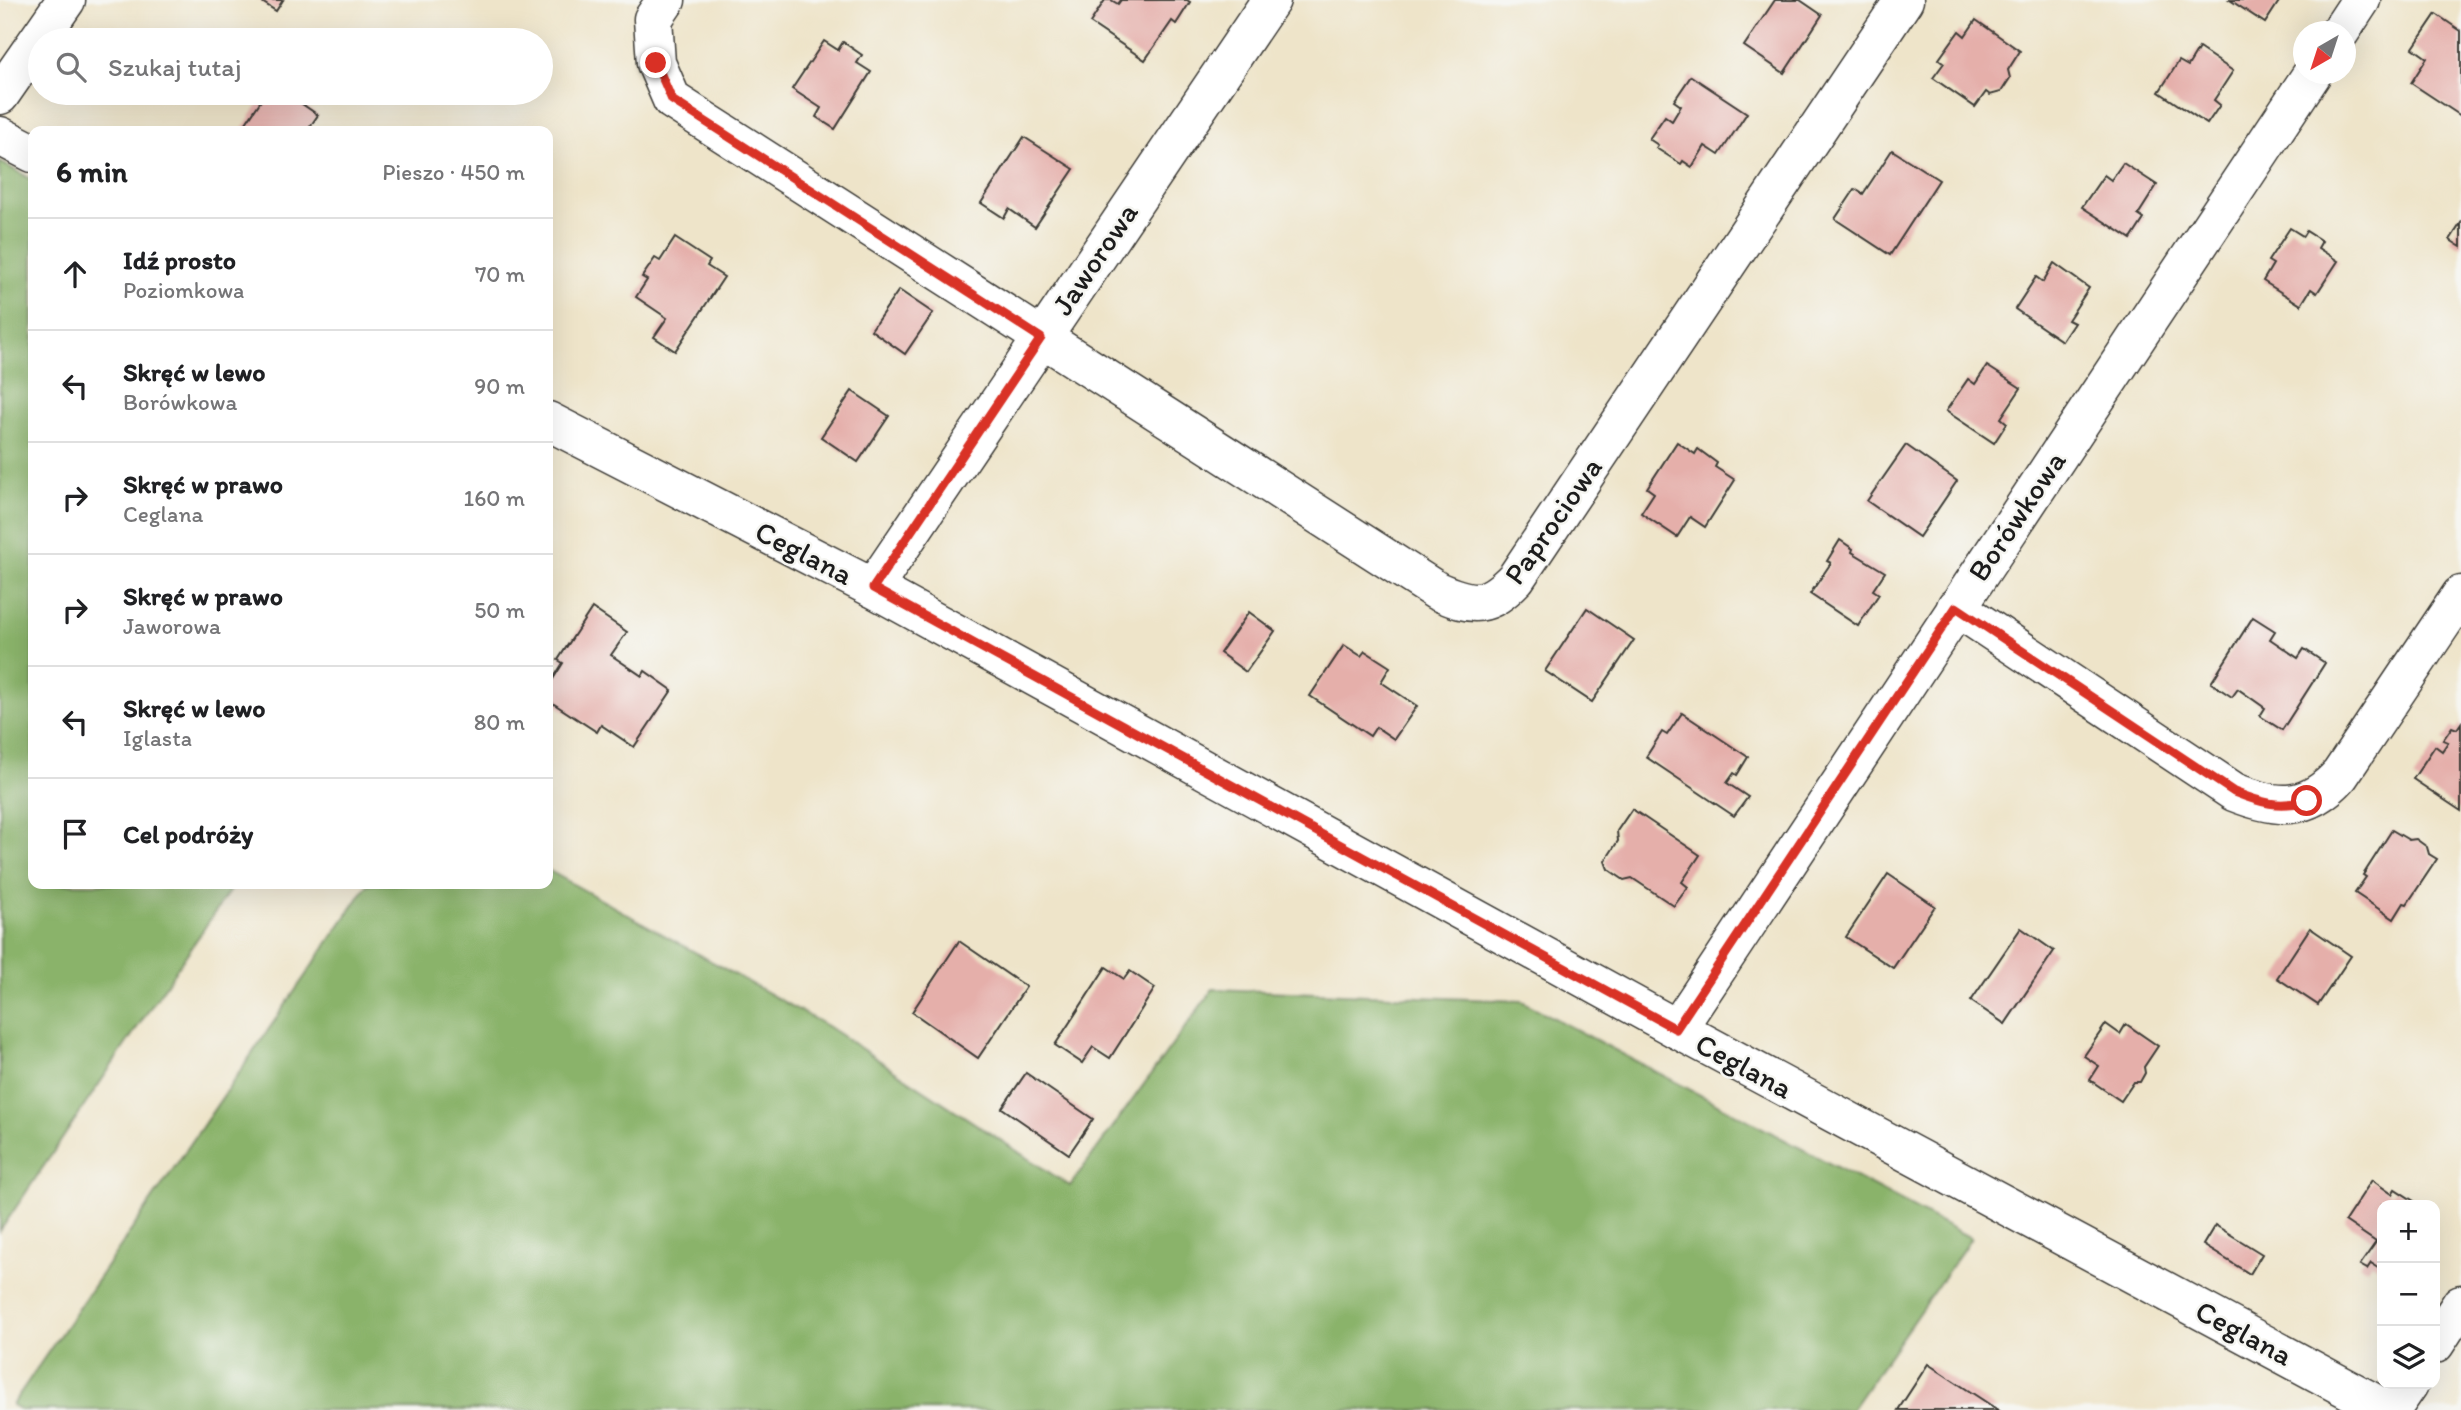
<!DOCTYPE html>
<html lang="pl">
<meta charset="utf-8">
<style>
body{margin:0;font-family:Itim,sans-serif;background:#f2f2f2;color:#202124}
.controls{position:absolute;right:21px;bottom:21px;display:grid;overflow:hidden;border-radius:14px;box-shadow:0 7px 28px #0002}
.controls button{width:63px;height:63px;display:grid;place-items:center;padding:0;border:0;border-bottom:2px solid #e0e0e0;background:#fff;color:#202124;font:35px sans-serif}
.compass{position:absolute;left:2293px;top:21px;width:63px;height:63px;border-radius:50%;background:#fff;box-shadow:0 7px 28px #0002;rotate:219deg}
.stop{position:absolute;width:21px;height:21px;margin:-16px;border:5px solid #d93025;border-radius:50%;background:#fff}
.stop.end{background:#d93025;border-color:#fff;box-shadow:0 2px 7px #0008}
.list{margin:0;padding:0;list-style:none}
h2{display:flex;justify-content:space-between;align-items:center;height:91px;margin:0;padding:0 28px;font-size:30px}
h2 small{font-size:23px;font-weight:400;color:#757577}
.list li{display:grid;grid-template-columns:46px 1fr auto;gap:21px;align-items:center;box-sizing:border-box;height:112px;padding:0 28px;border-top:2px solid #e0e0e0}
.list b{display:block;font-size:26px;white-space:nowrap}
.list p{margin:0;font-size:23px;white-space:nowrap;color:#757577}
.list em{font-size:23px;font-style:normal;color:#757577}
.icon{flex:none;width:38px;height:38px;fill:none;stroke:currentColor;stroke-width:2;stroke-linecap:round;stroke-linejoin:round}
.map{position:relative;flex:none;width:2461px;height:1410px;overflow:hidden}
.search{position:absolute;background:#fff;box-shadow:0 7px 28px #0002;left:28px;top:28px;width:525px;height:77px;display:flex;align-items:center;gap:18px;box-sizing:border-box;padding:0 24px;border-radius:38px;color:#757577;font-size:26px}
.panel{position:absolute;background:#fff;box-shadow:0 7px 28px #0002;left:28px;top:126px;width:525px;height:763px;border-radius:14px}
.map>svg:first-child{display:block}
.forest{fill:#8ab36a;stroke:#536843;stroke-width:2}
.building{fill:#e5afaa}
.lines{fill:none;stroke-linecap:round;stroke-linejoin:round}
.minor-casing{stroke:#3c3a36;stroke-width:41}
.minor{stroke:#fff;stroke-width:38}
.route{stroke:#d93025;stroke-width:9}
.labels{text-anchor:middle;stroke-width:5;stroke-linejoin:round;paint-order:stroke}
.street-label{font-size:30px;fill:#1c1c1c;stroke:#f6f6f2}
</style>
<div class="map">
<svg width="2461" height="1410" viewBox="0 0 2461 1410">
<rect width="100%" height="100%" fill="#f6f6f2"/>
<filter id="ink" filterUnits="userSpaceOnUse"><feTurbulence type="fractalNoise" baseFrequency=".0143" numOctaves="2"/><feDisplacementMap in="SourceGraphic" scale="14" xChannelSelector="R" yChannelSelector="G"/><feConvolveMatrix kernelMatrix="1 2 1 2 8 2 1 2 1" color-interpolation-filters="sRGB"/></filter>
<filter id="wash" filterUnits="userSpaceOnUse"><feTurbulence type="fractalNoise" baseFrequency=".00686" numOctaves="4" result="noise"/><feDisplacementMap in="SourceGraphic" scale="28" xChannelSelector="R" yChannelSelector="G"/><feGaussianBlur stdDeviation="1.57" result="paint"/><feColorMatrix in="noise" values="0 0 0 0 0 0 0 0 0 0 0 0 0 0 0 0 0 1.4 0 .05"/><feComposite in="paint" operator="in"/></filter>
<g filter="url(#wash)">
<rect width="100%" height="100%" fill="#eee4c9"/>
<g class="forest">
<polygon points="0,162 33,180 33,884 234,884 0,1231"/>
<polygon points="548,870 827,1026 1070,1186 1213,989 1522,1001 1971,1238 1851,1410 20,1410 12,1405 368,884 548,884"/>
</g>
<g id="blocks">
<g class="building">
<polygon points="259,0 283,0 276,11"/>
<polygon points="1105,0 1111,0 1118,4 1121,0 1187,0 1190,2 1176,24 1172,21 1145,60 1090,23"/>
<polygon points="1775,0 1800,0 1822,15 1784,73 1744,46"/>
<polygon points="2230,0 2280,0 2265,23"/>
<polygon points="2436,14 2461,31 2461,116 2411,83 2427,58 2413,48"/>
<polygon points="1976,20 2020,51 2008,70 2010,78 2001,92 1990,95 1986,92 1975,107 1933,78 1944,63 1939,59 1959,31 1965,36"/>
<polygon points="824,41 838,50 843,42 862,55 857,63 871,72 835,129 816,117 821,108 792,89"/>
<polygon points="2199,48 2233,71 2214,100 2220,105 2207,124 2159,92 2179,61 2188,66"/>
<polygon points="1691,76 1747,113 1719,155 1705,146 1692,167 1683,161 1681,164 1656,148 1658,145 1649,139 1665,116 1672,121 1681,106 1674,101"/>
<polygon points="266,93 286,93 318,115 307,131 245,131 242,129"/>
<polygon points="1024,137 1074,169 1035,227 1009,209 1004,218 981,203"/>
<polygon points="1892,150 1939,180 1890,255 1835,219 1855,189 1863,194"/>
<polygon points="2123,163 2157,185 2138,215 2144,219 2131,239 2082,207 2104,175 2111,180"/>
<polygon points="2461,223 2461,247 2450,240"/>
<polygon points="2290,228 2303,236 2306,231 2322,241 2318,248 2338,261 2317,293 2311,289 2301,305 2263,281 2273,264 2268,261"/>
<polygon points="675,238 710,261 707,266 724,277 675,351 654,337 667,318 636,297 647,280 642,277 655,258 660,261"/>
<polygon points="2054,263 2089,288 2068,320 2074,323 2062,341 2015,309 2036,277 2043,282"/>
<polygon points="899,290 933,313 905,354 871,330"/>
<polygon points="1987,366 2021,388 2001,418 2007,423 1994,443 1946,411 1968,379 1975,384"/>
<polygon points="852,391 889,416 858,462 821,437"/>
<polygon points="1677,442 1695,454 1698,449 1717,463 1715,467 1735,480 1705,527 1690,517 1677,537 1641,513 1654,493 1647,488"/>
<polygon points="1906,445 1957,481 1919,537 1867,501"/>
<polygon points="1840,540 1853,549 1852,552 1885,572 1873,590 1879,594 1858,626 1810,594 1831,563 1827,561"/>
<polygon points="592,608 627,632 611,655 642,676 645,671 672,690 634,747 601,725 597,732 548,700 548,687 563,663 558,660"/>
<polygon points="1587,608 1634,640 1592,702 1545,671"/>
<polygon points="1249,612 1275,631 1246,672 1220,653"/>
<polygon points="2253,617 2275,631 2270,639 2298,658 2304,649 2325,663 2282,730 2260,716 2265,708 2238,689 2232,697 2211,683"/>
<polygon points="1344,645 1361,656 1365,651 1390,667 1381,682 1417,706 1394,739 1376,727 1370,736 1310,696"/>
<polygon points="1682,713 1748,757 1737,775 1734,773 1727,783 1748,797 1734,816 1646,757 1662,732 1667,735"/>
<polygon points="2461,723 2461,811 2413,779 2435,746 2442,751 2448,742 2443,740 2452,727 2457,729"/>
<polygon points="1632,809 1700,855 1682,882 1688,887 1674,906 1632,878 1624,880 1608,869 1605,861 1618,841 1617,831"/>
<polygon points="2392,830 2409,840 2416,839 2427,847 2429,854 2437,859 2407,904 2404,903 2394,919 2355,893 2366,877 2363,875"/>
<polygon points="1888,874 1935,906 1893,968 1846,937"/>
<polygon points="2021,928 2054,951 2005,1024 1971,1001"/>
<polygon points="2310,928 2351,956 2318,1005 2277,978"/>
<polygon points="959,941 1026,987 978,1058 912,1012"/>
<polygon points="1106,967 1124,979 1130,971 1155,988 1110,1058 1093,1047 1082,1063 1055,1045"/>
<polygon points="2106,1024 2120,1034 2126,1024 2158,1046 2144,1067 2145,1073 2140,1082 2134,1082 2121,1101 2090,1080 2099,1066 2084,1056"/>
<polygon points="1026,1073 1093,1119 1069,1154 1002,1108"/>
<polygon points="2372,1180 2392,1194 2395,1189 2420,1205 2382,1205 2382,1270 2371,1263 2367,1269 2360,1265 2376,1242 2345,1221"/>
<polygon points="2215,1225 2262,1254 2250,1274 2203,1245"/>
<polygon points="1928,1364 1998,1410 1898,1410"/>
</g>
</g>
</g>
<g filter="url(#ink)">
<use href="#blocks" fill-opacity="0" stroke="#3c3a36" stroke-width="2"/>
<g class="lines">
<g class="minor-casing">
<g id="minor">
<path d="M666 0 653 19 656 63 672 100 1437 591C1474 607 1487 608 1516 578L1904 0"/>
<polyline points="2340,32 2361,0"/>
<polyline points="0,95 66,0"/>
<polyline points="0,136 33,153"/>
<polyline points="548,421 873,588 1677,1029 2387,1410"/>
<polyline points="873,588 1271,0"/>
<path d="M1956 607 2234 792C2277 809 2307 812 2340 775L2461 595"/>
<polyline points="1677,1029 2312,74"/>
<polyline points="2435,1344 2461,1304"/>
<polyline points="2391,1410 2409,1384"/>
</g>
</g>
<use href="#minor" class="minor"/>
</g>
</g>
<g class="lines" filter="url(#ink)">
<path class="route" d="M656 63 672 100 1041 338 873 588 1676 1029 1956 607 2234 792C2262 803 2277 808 2307 801"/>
</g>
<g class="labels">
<g class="street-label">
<text transform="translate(1095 259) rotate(-56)" y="10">Jaworowa</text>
<text transform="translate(2017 516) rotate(-56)" y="10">Borówkowa</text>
<text transform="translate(1553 521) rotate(-55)" y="10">Paprociowa</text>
<text transform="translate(804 553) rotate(27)" y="10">Ceglana</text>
<text transform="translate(1744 1066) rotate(28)" y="10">Ceglana</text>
<text transform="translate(2244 1333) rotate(28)" y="10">Ceglana</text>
</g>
</g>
</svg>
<div class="controls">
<button>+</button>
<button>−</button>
<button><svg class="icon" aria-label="layers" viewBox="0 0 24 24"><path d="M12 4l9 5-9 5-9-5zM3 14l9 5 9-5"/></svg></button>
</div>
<svg class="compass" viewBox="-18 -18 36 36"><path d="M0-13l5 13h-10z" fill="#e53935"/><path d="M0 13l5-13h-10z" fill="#757577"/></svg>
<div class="stop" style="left:2307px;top:801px"></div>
<div class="stop end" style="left:656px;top:63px"></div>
<div class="search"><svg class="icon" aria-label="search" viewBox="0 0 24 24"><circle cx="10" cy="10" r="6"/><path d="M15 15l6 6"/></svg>Szukaj tutaj</div>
<section class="panel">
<h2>6 min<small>Pieszo · 450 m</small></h2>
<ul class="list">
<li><svg class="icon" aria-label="ahead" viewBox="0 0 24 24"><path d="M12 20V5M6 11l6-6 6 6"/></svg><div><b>Idź prosto</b><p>Poziomkowa</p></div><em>70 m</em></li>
<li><svg class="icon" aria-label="left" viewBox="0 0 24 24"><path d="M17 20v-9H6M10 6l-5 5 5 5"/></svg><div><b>Skręć w lewo</b><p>Borówkowa</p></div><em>90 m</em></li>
<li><svg class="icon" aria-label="right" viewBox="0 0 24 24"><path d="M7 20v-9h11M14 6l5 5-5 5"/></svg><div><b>Skręć w prawo</b><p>Ceglana</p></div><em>160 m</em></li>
<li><svg class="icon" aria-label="right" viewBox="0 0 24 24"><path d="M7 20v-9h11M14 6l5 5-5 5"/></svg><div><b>Skręć w prawo</b><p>Jaworowa</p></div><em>50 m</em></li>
<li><svg class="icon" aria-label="left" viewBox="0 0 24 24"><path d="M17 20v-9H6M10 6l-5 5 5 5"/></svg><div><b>Skręć w lewo</b><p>Iglasta</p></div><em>80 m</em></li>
<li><svg class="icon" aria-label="arrive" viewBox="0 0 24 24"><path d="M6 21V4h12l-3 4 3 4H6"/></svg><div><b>Cel podróży</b></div></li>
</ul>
</section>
</div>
